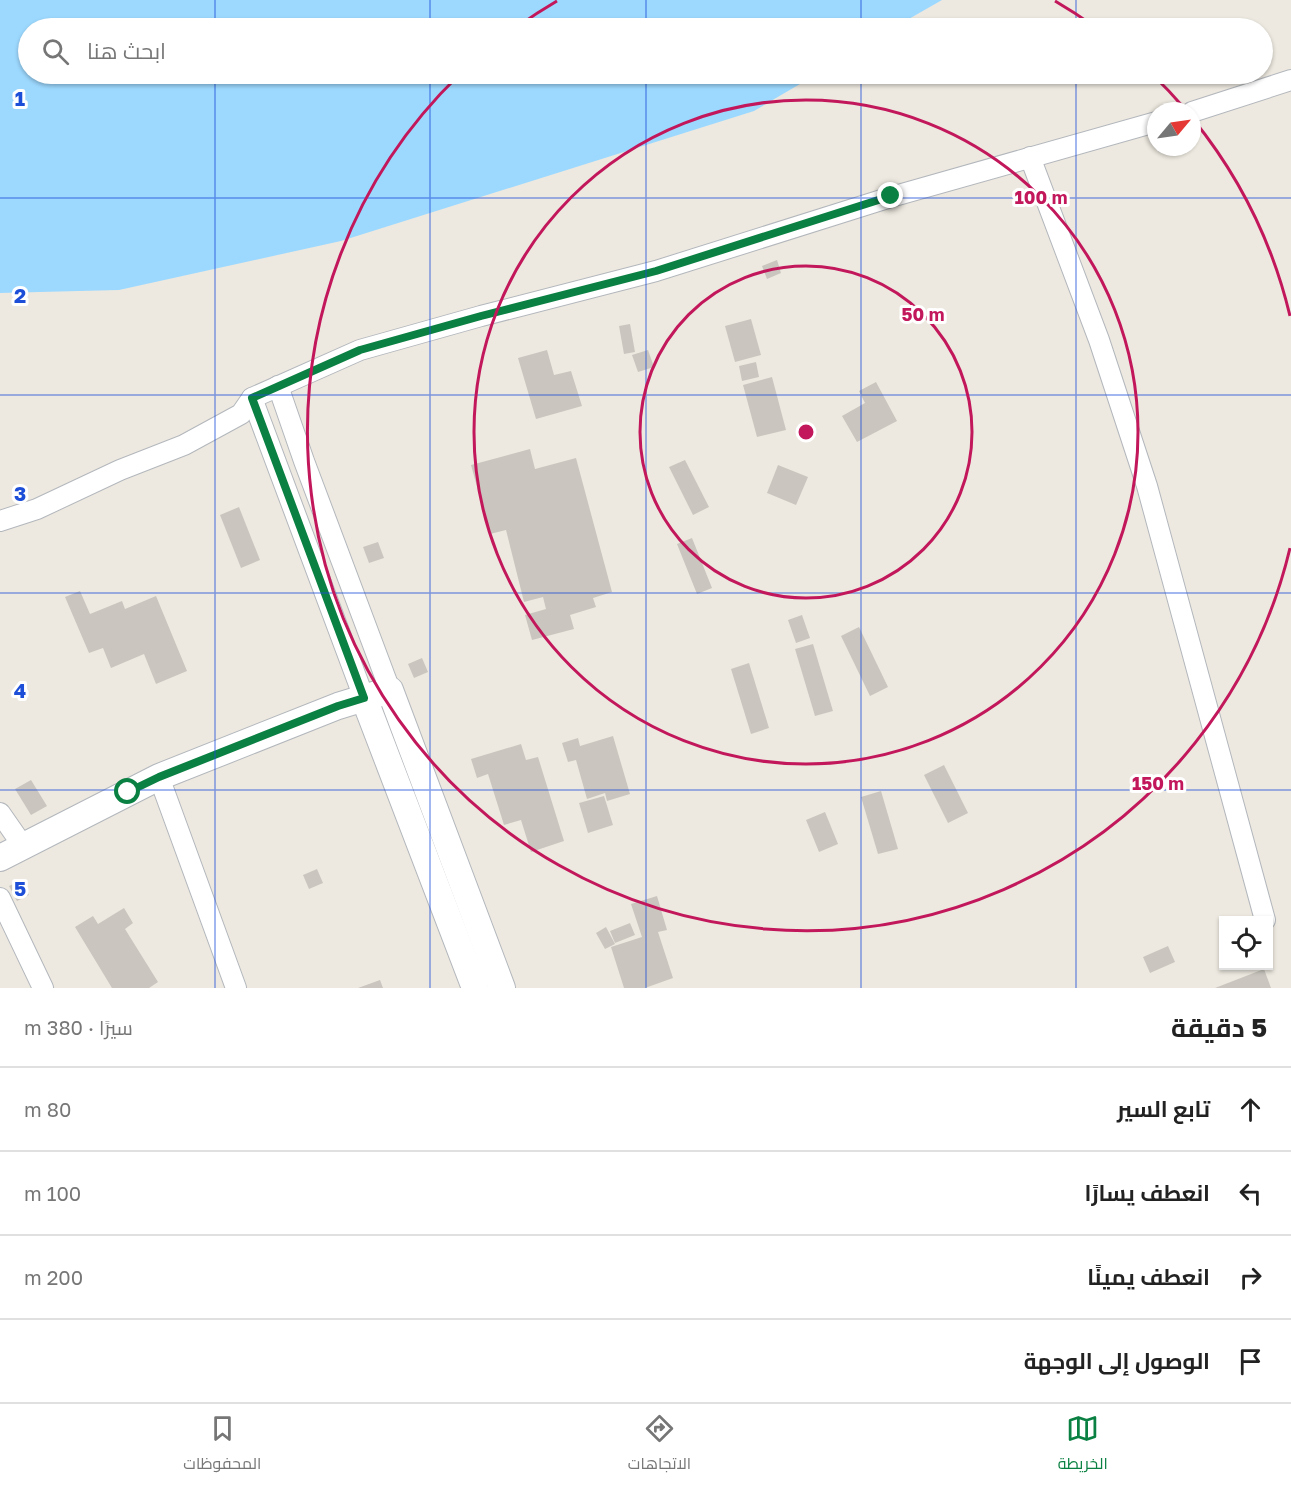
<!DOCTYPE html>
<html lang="ar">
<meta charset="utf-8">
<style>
body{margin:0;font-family:"Golos Text",Cairo,sans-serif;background:#f2f2f2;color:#222;direction:rtl}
.controls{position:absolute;right:18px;bottom:18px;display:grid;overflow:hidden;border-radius:0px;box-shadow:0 2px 4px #0004}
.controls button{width:54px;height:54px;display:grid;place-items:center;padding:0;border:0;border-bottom:2px solid #e0e0e0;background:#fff;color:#222;font:30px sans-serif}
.compass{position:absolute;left:1147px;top:102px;width:54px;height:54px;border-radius:50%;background:#fff;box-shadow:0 2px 4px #0004;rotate:61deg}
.stop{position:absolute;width:18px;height:18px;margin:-14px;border:4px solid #0b8043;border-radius:50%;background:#fff}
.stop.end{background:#0b8043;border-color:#fff;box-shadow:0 2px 6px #0008}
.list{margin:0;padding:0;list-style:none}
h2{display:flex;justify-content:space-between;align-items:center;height:78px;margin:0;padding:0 24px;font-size:26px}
h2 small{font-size:20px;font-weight:400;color:#767676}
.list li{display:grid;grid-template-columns:39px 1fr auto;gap:18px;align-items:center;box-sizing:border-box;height:84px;padding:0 24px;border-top:2px solid #e0e0e0}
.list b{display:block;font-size:22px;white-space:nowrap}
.list em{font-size:20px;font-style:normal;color:#767676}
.icon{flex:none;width:33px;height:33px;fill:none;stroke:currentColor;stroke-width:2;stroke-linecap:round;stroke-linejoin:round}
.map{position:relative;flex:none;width:1291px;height:988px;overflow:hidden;direction:ltr}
.search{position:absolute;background:#fff;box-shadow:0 2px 4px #0004;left:18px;right:18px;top:18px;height:66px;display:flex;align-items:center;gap:15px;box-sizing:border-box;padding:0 21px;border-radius:33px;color:#767676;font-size:22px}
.sheet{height:414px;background:#fff}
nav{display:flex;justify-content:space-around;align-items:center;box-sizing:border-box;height:84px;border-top:2px solid #e0e0e0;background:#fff;font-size:16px;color:#767676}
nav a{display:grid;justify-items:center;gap:3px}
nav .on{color:#0b8043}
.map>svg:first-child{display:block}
.water{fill:#9dd9ff}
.building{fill:#cac6bf}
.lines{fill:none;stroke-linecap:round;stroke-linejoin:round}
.minor-casing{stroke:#b3b7bc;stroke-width:22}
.tertiary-casing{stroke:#b3b7bc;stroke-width:28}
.minor{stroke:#fff;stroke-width:20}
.tertiary{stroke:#fff;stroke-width:26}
.route{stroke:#0b8043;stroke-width:8}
.grid{fill:none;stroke:#1d4ed8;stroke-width:1.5;stroke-opacity:0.55}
.ring{fill:none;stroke:#c2185b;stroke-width:3}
.grid-label{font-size:20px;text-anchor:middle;font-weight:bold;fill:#1d4ed8;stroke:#fff;stroke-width:6;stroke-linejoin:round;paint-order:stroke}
.centre{fill:#c2185b;stroke:#fff;stroke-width:3}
.ring-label{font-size:18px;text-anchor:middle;font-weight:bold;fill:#c2185b;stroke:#fff;stroke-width:6;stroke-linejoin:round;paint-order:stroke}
</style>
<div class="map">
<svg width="1291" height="988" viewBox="0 0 1291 988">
<rect width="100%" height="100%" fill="#ede9e0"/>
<polygon class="water" points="0,0 942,0 893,28 28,28 28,74 817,74 754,111 341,241 119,290 0,293"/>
<g class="building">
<polygon points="777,260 781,273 767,279 762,266"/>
<polygon points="751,319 761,355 735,362 725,326"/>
<polygon points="630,324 635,352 624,354 619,326"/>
<polygon points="547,350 554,375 571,371 582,406 536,419 518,358"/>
<polygon points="648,350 654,367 638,372 632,355"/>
<polygon points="756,362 759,377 742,381 739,366"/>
<polygon points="772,377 786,430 757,437 743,385"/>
<polygon points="876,382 897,421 857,442 842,416 865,403 859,391"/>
<polygon points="530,449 535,469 576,458 612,592 593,598 596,607 570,615 574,629 532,640 525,615 546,609 543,597 524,602 506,530 490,534 471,465"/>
<polygon points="685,460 709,507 693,515 669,467"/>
<polygon points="778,465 808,477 796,505 767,493"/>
<polygon points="239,507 260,560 241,568 220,515"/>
<polygon points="692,538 712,588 697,594 677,544"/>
<polygon points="378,542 384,558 369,563 363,547"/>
<polygon points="80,591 90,614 122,601 125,609 156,596 187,671 156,684 144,654 111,668 103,648 89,653 65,597"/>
<polygon points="802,615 810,638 796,643 788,620"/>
<polygon points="859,627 888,687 870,696 841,636"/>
<polygon points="813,644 833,711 815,716 795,649"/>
<polygon points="422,658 428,672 414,678 408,664"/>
<polygon points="749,663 769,728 751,734 731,669"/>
<polygon points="613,736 630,794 607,801 605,793 587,799 576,760 568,762 562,743 578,738 580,746"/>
<polygon points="521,744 526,760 538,757 564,841 531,852 521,820 504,825 488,774 477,778 471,759"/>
<polygon points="944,765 968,813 948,823 924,775"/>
<polygon points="31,780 47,806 31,815 15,789"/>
<polygon points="881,791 898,849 878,854 861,797"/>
<polygon points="604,796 613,825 588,833 579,803"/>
<polygon points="825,812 838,844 819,852 806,820"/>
<polygon points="317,869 323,883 309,889 303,875"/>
<polygon points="21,880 29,895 17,901 9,886"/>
<polygon points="657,896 667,930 658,932 673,978 645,988 624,988 611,947 642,937 631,904"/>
<polygon points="124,908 133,923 125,929 158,982 149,988 112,988 75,927 93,916 98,924"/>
<polygon points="630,923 635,935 615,943 610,931"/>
<polygon points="606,927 615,944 605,949 596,933"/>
<polygon points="1168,946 1175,962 1150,973 1143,957"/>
<polygon points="1264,969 1271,988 1215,988"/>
<polygon points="380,980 383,988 358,988"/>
</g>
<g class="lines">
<g class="minor-casing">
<g id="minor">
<polyline points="1192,112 1291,80"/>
<polyline points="1030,157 1099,340 1147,486 1265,920"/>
<polyline points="278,386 304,461 390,690"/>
<polyline points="252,398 364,698"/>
<polyline points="0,521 37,509 120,470 184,445 241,414 252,398 360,350 481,316 656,271 891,197 1156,122"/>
<polyline points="159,777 236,988"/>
<polyline points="0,813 23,846"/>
<polyline points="0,898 43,988"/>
</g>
</g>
<g class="tertiary-casing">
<g id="tertiary">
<polyline points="364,698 475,988"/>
<polyline points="0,858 159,777 338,706 390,690 502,988"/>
</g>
</g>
<use href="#minor" class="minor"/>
<use href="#tertiary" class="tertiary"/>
</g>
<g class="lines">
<polyline class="route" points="128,792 159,777 338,706 364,698 252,398 360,350 481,316 656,271 891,196"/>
</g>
<path class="grid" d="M215 0V28M430 0V28M646 0V28M861 0V28M1076 0V28M215 74V988M430 74V988M646 74V988M861 74V988M1076 74V988M0 198H1291M0 395H1291M0 593H1291M0 790H1291"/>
<g class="ring">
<circle cx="806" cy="432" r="166"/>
<circle cx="806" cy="432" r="332"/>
<path d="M1290 548A498 498 0 1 1 460 74M517 27A498 498 0 0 1 557 1M1055 1A498 498 0 0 1 1095 27M1152 74A498 498 0 0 1 1185 109M1193 119A498 498 0 0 1 1290 316"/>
</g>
<g class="grid-label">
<text x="20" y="106">1</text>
<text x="20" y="303">2</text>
<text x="20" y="501">3</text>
<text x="20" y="698">4</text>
<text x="20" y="896">5</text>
</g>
<circle cx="806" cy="432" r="9" class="centre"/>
<g class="ring-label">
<text x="1041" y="204">100 m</text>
<text x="923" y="321">50 m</text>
<text x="1158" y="790">150 m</text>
</g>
</svg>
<div class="controls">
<button><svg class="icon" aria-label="locate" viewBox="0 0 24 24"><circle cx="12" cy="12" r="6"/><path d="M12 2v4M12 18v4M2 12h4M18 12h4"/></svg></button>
</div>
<svg class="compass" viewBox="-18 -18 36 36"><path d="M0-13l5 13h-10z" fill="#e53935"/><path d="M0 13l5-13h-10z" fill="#767676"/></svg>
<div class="stop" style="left:128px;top:792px"></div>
<div class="stop end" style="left:891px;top:196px"></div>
<div class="search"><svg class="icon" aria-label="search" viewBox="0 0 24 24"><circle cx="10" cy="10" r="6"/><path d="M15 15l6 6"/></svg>ابحث هنا</div>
</div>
<section class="sheet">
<h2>5 دقيقة<small>سيرًا · 380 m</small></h2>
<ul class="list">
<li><svg class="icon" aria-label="ahead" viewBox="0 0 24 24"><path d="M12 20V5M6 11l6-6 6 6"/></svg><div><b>تابع السير</b></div><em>80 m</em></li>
<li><svg class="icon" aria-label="left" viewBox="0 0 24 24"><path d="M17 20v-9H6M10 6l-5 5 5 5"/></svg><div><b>انعطف يسارًا</b></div><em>100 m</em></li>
<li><svg class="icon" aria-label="right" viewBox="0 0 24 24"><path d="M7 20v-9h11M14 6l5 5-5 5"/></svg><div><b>انعطف يمينًا</b></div><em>200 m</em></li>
<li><svg class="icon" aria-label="arrive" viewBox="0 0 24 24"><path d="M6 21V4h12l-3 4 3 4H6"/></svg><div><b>الوصول إلى الوجهة</b></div></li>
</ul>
</section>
<nav>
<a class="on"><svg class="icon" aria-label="map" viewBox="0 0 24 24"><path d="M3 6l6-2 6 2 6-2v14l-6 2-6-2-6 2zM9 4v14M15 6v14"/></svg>الخريطة</a>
<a><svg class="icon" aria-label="directions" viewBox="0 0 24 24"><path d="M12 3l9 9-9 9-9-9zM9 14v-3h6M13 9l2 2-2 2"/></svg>الاتجاهات</a>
<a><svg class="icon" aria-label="saved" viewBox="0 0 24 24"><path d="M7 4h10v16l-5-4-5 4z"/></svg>المحفوظات</a>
</nav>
